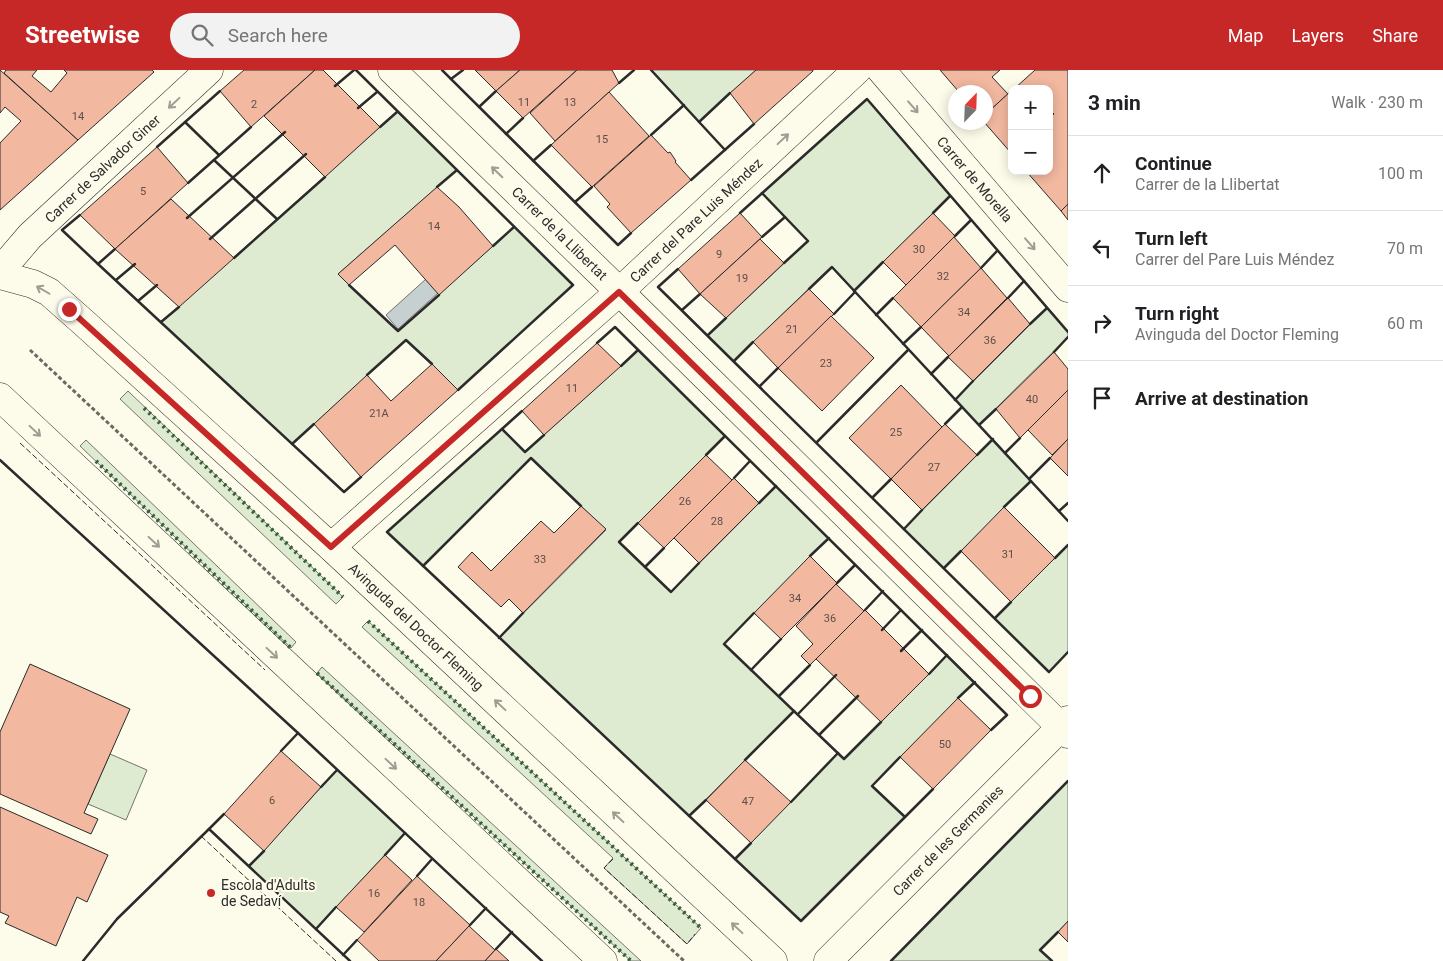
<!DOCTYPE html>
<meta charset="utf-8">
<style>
body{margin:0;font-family:Roboto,sans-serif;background:#f2f2f2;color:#202124}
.controls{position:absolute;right:15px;top:15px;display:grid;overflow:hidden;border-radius:10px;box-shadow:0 2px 12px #0003}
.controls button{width:45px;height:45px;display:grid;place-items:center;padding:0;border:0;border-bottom:1px solid #e0e0e0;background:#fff;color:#202124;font:25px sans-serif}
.compass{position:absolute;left:948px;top:15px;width:45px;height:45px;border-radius:50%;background:#fff;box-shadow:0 2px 12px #0003;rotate:23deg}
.stop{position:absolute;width:15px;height:15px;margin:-11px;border:4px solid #c62828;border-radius:50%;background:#fff}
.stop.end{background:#c62828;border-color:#fff;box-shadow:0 1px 5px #0008}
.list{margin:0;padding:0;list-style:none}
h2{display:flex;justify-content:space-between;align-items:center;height:65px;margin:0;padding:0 20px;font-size:21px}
h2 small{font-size:16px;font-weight:400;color:#757577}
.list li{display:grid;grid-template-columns:32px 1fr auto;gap:15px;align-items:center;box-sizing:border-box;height:75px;padding:0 20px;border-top:1px solid #e0e0e0}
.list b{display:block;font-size:19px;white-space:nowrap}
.list p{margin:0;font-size:16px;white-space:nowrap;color:#757577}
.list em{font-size:16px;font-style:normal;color:#757577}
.icon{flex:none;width:28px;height:28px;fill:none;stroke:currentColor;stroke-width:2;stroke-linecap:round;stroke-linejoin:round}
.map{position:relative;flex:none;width:1068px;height:891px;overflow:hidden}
header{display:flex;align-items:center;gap:30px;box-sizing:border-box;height:70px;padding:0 25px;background:#c62828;color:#fff}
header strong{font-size:24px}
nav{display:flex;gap:28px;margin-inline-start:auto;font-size:18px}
.search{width:350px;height:45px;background:#f2f2f2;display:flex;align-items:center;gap:12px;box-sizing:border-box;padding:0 18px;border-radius:28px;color:#757577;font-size:19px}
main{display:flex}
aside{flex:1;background:#fff}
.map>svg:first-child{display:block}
.green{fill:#deebd1;stroke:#74746e}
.water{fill:#c7d0d0;stroke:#74746e}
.building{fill:#f2b8a0;stroke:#2b2b2b}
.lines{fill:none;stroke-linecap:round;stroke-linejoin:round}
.minor-casing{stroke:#2b2b2b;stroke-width:29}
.path{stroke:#6a6964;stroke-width:3;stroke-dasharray:4 2.5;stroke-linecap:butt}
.minor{stroke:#fdfbea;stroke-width:28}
.hedge{stroke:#34623c;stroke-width:4;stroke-dasharray:2.5 4;stroke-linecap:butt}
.fence{stroke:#2b2b2b;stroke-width:1;stroke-dasharray:6 2.5;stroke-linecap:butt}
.wall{stroke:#2b2b2b;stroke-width:2.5}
.oneway{stroke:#9e9d94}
.route{stroke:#c62828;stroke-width:6}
.poi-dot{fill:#c62828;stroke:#fdfbea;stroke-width:2}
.labels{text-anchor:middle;stroke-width:4;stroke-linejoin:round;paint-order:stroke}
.number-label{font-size:11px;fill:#5d4e48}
.street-label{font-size:14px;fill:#2b2b2b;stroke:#fdfbea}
.poi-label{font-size:14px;fill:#2b2b2b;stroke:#fdfbea;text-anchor:start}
</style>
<header>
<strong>Streetwise</strong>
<div class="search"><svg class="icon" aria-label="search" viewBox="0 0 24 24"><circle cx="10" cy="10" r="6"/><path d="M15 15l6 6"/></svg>Search here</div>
<nav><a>Map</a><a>Layers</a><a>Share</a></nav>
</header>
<main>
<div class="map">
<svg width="1068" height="891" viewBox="0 0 1068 891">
<rect width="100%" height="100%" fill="#fdfbea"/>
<g class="green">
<polygon points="651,0 756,0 699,52"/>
<polygon points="867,29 950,126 854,221 831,197 734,291 708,265 808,171 762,123"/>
<polygon points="397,42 457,100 338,204 398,261 514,157 573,215 458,320 406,270 292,374 161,252"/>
<polygon points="1047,238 1068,262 1068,267 979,355 955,330"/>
<polygon points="638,280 725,366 619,472 671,522 776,416 829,468 724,573 794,641 689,746 499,568 606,460 531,388 423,496 387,462 502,359 525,382"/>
<polygon points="128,321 343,527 336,534 120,329"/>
<polygon points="993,369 1031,411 944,498 904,459"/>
<polygon points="86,370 296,572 291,578 80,376"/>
<polygon points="1068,475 1068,582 1049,602 995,548"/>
<polygon points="368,551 701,858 687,874 604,798 613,788 362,557"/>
<polygon points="947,585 975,612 872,715 905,747 801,851 735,789 838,683 845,689"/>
<polygon points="322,597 641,891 631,891 317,603"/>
<polygon points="110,684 147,700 126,750 88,734"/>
<polygon points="337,700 405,763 316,859 249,796"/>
<polygon points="1068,711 1068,851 1041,880 1052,891 891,891"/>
</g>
<polygon class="water" points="426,209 438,223 398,259 386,245"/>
<g class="building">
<polygon points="0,0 78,70 0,140 0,73 21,51 5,37 0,43"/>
<polygon points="6,0 37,0 32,6 51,22 67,3 64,0 152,0 154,2 78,70 4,3"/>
<polygon points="244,0 315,0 251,57 220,21"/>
<polygon points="315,0 323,0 380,57 325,107 264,46"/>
<polygon points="475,0 520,0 496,21"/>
<polygon points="520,0 577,0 523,48 496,21"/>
<polygon points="577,0 612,0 619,13 555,71 530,43"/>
<polygon points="756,0 813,0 813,1 754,54 730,23"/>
<polygon points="940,0 1000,0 992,7 1008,24 986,44 986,22 959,22"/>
<polygon points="1035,0 1068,0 1068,134 1061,141 1026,101 1049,101 1049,48 1054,44 1049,39 1049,19 1014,19"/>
<polygon points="1012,20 1012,84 984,52 986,52 986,44"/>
<polygon points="609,22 649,66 592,117 551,75"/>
<polygon points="651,65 668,83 670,82 676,91 675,92 691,110 631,163 607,137 610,134 594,116"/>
<polygon points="157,77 188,113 115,179 80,145"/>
<polygon points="437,117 459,137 493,176 439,225 395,175 349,215 338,204"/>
<polygon points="171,129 234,188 179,237 115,179"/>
<polygon points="1068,134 1068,150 1061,141"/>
<polygon points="740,143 762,167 700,224 678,199"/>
<polygon points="933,143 955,166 906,215 883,192"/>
<polygon points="954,167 981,198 921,257 893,228"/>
<polygon points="760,169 784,193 726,248 700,224"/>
<polygon points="981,198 1007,228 949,286 921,257"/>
<polygon points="809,219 834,244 778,298 753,272"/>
<polygon points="1008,228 1030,254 973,311 948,287"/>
<polygon points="831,246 874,288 822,341 778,298"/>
<polygon points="597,273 621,296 544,365 522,341"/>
<polygon points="1054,282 1068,299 1068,320 1020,368 996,339"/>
<polygon points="432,294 458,320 361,407 314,354 367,305 391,331"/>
<polygon points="901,315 942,357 891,409 849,368"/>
<polygon points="1068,320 1068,369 1052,385 1028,360"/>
<polygon points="945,354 977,385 922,440 891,409"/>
<polygon points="1068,369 1068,406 1050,388"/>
<polygon points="706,385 732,410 664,478 638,453"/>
<polygon points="734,408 759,433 699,493 674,468"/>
<polygon points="581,436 606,459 523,543 509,529 501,537 458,497 472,482 491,501 541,451 554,463"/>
<polygon points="1004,437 1055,488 1011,532 961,481"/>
<polygon points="810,486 837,513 781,569 754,543"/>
<polygon points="836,514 864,541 810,595 801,586 813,574 796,556"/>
<polygon points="865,540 929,604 881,652 816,589"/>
<polygon points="30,594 130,639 84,743 98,749 91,764 0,724 0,662"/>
<polygon points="958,628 991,660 933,719 900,687"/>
<polygon points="281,681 321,717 264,781 224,744"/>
<polygon points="745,690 791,732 751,773 706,730"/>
<polygon points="0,737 108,785 87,832 77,827 56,876 5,853 9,846 0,842"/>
<polygon points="385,785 412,810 364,862 336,837"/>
<polygon points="417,806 470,855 436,891 379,891 357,870"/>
<polygon points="1068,851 1068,872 1058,862"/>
<polygon points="469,856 495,880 485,891 436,891"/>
<polygon points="496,879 509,891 485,891"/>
</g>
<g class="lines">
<g class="minor-casing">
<g id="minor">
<path id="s1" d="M392 0 631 233 1068 664"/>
<path id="s2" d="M881 0 1068 218"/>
<path id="s3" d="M0 201 30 166 209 0"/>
<path id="s4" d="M0 205 33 214 49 222 83 252 331 477 773 891"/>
<polyline points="0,327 603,891"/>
<path id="s5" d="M331 477 619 222 857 0"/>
<path id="s6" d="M828 891 1068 650"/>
</g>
</g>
<polyline class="path" points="30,280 684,891"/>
<use href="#minor" class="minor"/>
<g class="hedge">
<polyline points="144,338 343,527"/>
<polyline points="96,391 291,578"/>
<polyline points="368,551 701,858"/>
<polyline points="317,603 631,891"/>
</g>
<g class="fence">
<polyline points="20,373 265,600"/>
<polyline points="201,766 336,891"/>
<polyline points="613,789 604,798 687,874 695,864"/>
</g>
<g class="wall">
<polyline points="356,0 573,215 458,320"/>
<polyline points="442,0 618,175 631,163"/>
<polyline points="651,0 725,80"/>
<polyline points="451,9 463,0"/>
<polyline points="619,13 634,0"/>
<polyline points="335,16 354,0"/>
<polyline points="479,37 496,21"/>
<polyline points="358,38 377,22"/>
<polyline points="185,52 219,85"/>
<polyline points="699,52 730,23"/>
<polyline points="380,57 397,42"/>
<polyline points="506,64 523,48"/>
<polyline points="651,65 684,35"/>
<polyline points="157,77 220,21"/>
<polyline points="214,90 277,149"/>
<polyline points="533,91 551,75"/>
<polyline points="691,110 754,54"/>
<polyline points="188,113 251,57"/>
<polyline points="437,117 457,100"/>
<polyline points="762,123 808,171 784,193"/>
<polyline points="575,132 592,117"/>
<polyline points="740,143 867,29 1068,262"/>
<polyline points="933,143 950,126"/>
<polyline points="80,145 62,160 98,194 344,422 361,407"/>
<polyline points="187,148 285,62"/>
<polyline points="955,166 971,150"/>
<polyline points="762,167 785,147"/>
<polyline points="210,169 306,84"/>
<polyline points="493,176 514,157"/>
<polyline points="234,188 325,107"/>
<polyline points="98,194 115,179"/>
<polyline points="981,198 997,181"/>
<polyline points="678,199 658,217 1049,602 1068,582"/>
<polyline points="116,210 135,194"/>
<polyline points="349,215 398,261 439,225"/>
<polyline points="809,219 832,197 1068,451"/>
<polyline points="854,221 883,192"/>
<polyline points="1008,228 1024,211"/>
<polyline points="138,231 157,215"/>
<polyline points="682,240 700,224"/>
<polyline points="834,244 855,222"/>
<polyline points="876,245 893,228"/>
<polyline points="161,252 179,237"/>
<polyline points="1030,254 1047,238"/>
<polyline points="708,265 726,248"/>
<polyline points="597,273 615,257 1007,645 991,660"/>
<polyline points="903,274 921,257"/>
<polyline points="1054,282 1068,267"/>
<polyline points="734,291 753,272"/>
<polyline points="621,296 638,280"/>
<polyline points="931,304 948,287"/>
<polyline points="367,305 406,270 432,294"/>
<polyline points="760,316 778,298"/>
<polyline points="955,330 973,311"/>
<polyline points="522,341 387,462 801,851 933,719"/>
<polyline points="945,354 962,337"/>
<polyline points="979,355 996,339"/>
<polyline points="502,359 525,382 544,365"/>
<polyline points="817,372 908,280"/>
<polyline points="292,374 314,354"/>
<polyline points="1005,383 1020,368"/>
<polyline points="706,385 725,366"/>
<polyline points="977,385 993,369"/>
<polyline points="0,390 298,663"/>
<polyline points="734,408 750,391"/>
<polyline points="1029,409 1050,388"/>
<polyline points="873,427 891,409"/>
<polyline points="759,433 776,416"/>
<polyline points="1004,437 1031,411"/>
<polyline points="1059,441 1068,433"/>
<polyline points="638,453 619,472 671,522 699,493"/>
<polyline points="904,459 922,440"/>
<polyline points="810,486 829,468"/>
<polyline points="1055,488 1068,475"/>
<polyline points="423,496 531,388 581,436"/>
<polyline points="645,497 664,478"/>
<polyline points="944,498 961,481"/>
<polyline points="837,513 855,495"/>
<polyline points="865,540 883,521"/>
<polyline points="754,543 724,574 844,689 881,652"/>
<polyline points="995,548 1011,532"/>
<polyline points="882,560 901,540"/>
<polyline points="499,568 523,543"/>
<polyline points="901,581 922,560"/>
<polyline points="751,600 781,569"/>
<polyline points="929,604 947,585"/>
<polyline points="779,626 810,595"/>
<polyline points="958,628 975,612"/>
<polyline points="798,644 836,605"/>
<polyline points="819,665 858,626"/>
<polyline points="281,681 298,663 542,891"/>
<polyline points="900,687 872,716 905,747"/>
<polyline points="745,690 794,641"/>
<polyline points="321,717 337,700"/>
<polyline points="791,732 838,683"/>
<polyline points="224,744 209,759 350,891"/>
<polyline points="689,746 706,730"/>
<polyline points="385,785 405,763"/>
<polyline points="735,789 751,773"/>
<polyline points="249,796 264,781"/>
<polyline points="417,806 432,789"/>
<polyline points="470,855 486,838"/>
<polyline points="316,859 336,837"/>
<polyline points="496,879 512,862"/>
<polyline points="343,885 357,870"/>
<polyline points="83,891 117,849 209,759"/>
<polyline points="891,891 1068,711"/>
<polyline points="1052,891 1040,880 1058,862"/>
</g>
</g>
<defs><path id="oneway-shaft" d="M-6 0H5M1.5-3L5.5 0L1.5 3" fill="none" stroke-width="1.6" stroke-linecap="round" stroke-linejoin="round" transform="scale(1.25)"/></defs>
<g class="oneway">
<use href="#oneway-shaft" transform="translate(174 33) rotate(137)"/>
<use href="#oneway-shaft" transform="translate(913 37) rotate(49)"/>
<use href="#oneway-shaft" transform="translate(783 69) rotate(-43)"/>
<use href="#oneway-shaft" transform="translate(497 102) rotate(-136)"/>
<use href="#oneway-shaft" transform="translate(1030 174) rotate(49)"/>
<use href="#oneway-shaft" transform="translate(43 220) rotate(-150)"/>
<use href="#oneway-shaft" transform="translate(35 361) rotate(43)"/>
<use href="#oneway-shaft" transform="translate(154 472) rotate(43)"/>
<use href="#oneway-shaft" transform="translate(272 583) rotate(43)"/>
<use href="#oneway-shaft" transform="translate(500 635) rotate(-137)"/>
<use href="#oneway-shaft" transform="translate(391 694) rotate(43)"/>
<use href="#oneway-shaft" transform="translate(618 747) rotate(-137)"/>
<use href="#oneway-shaft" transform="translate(737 858) rotate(-137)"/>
</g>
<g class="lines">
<polyline class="route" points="69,239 331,477 619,222 1030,626"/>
</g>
<circle class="poi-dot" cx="211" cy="823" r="5"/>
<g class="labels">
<g class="number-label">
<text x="524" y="36">11</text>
<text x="570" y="36">13</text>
<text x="254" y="38">2</text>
<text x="78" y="50">14</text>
<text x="602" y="73">15</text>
<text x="143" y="125">5</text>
<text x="434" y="160">14</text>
<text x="919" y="183">30</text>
<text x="719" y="188">9</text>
<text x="943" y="210">32</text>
<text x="742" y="212">19</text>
<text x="964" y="246">34</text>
<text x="792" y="263">21</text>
<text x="990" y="274">36</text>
<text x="826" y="297">23</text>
<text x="572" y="322">11</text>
<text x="1032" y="333">40</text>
<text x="379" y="347">21A</text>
<text x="896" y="366">25</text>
<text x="934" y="401">27</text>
<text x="685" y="435">26</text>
<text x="717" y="455">28</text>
<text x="1008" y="488">31</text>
<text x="540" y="493">33</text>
<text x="795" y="532">34</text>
<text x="830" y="552">36</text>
<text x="945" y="678">50</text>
<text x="272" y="734">6</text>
<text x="748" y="735">47</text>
<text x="374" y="827">16</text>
<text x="419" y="836">18</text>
</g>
<g class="street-label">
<text dy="5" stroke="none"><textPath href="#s3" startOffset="145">Carrer de Salvador Giner</textPath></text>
<text dy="5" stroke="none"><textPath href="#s2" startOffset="144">Carrer de Morella</textPath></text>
<text dy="5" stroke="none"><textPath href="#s5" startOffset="490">Carrer del Pare Luis Méndez</textPath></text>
<text dy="5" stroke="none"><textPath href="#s1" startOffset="234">Carrer de la Llibertat</textPath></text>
<text dy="5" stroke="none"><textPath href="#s4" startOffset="549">Avinguda del Doctor Fleming</textPath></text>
<text dy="5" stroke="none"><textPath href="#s6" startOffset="170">Carrer de les Germanies</textPath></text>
</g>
<g class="poi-label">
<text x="221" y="820">Escola d'Adults<tspan x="221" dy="16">de Sedaví</tspan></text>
</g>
</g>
</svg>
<div class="controls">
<button>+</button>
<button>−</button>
</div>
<svg class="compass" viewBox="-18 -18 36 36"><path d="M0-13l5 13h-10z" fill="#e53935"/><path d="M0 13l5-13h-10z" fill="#757577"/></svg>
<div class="stop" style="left:1030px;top:626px"></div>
<div class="stop end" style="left:69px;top:239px"></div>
</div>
<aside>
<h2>3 min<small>Walk · 230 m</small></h2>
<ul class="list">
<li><svg class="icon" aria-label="ahead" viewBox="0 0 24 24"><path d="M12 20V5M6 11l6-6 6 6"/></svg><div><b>Continue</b><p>Carrer de la Llibertat</p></div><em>100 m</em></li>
<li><svg class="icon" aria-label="left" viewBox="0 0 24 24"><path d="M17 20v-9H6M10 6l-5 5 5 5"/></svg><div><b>Turn left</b><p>Carrer del Pare Luis Méndez</p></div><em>70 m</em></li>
<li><svg class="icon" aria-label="right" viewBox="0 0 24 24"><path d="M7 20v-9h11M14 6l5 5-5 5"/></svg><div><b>Turn right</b><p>Avinguda del Doctor Fleming</p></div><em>60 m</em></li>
<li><svg class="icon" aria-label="arrive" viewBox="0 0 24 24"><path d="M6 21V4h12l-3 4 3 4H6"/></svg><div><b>Arrive at destination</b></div></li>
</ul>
</aside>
</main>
